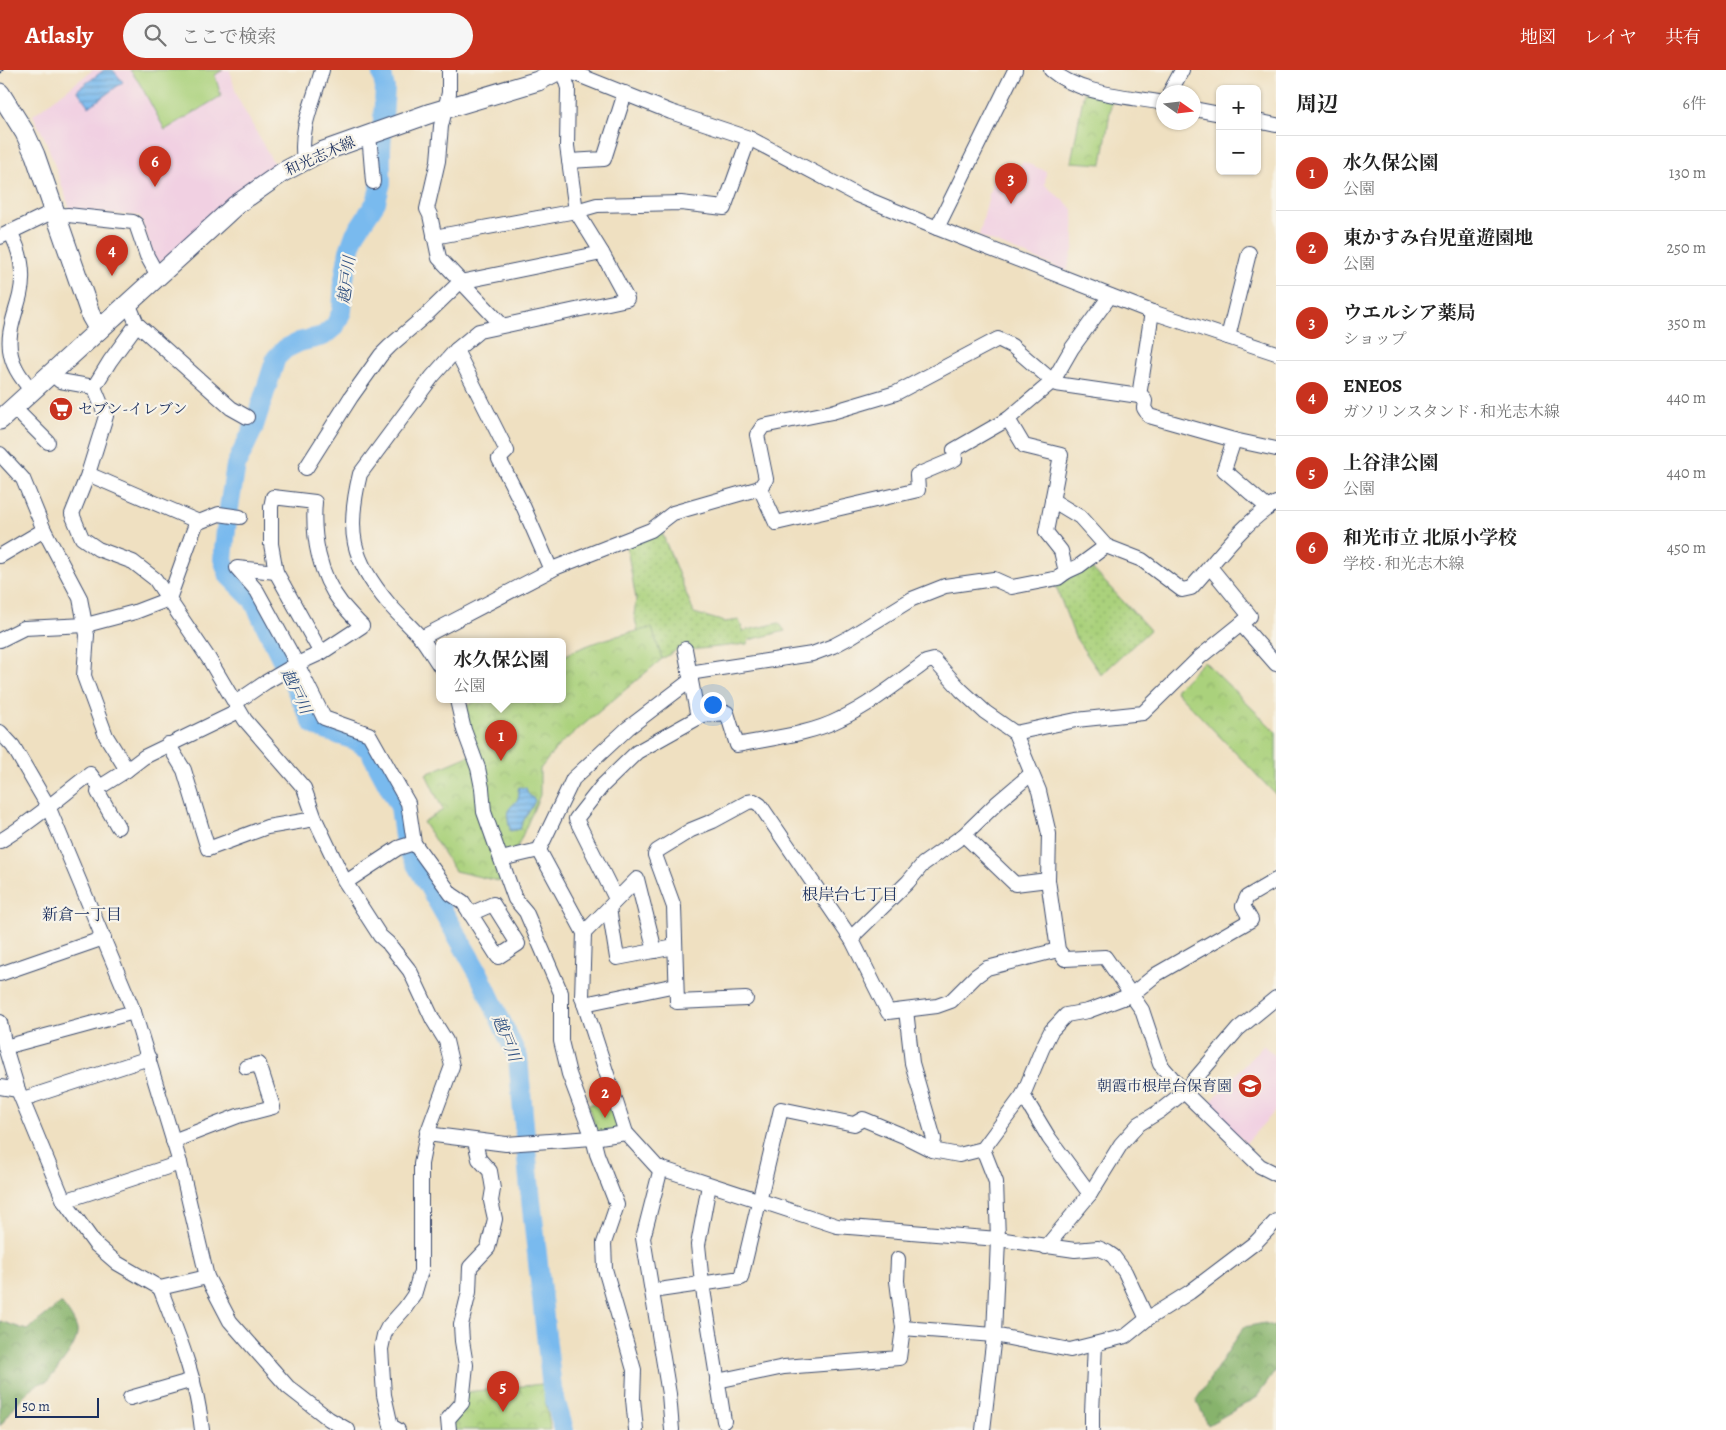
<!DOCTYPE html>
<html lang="ja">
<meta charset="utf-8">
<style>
body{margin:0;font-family:Alegreya,"Noto Serif JP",serif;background:#f6f6f6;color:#222}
.controls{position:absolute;right:15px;top:15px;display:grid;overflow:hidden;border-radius:8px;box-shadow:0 1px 4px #0004}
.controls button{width:45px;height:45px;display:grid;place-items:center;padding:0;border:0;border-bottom:1px solid #e0e0e0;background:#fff;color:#222;font:25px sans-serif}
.compass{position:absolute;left:1156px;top:15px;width:45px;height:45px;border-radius:50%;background:#fff;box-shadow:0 1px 4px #0004;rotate:104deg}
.scale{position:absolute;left:15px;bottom:12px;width:84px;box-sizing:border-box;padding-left:5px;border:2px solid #1b2f5e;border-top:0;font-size:14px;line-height:18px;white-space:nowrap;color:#1b2f5e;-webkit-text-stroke:4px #f7f3e8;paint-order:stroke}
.you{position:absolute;left:712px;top:634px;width:18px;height:18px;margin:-12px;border:4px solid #fff;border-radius:50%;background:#1a73e8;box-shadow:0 0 0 8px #1a73e833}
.badge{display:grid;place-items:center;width:32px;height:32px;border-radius:50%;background:#c8321e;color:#fff;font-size:16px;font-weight:700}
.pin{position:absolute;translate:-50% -41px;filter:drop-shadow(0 1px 2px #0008)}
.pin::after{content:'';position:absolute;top:26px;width:18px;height:15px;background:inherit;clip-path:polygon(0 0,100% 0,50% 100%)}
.popup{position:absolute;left:436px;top:568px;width:130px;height:65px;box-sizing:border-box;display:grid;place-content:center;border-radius:8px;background:#fff;filter:drop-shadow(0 1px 4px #0005);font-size:16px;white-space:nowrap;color:#767676}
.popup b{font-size:19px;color:#222}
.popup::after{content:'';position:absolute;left:50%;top:100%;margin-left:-10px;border:10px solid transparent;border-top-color:#fff}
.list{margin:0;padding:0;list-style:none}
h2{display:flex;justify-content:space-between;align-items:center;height:65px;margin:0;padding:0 20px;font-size:21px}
h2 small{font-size:16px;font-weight:400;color:#767676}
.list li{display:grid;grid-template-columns:32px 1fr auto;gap:15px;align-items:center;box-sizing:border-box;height:75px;padding:0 20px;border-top:1px solid #e0e0e0}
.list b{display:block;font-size:19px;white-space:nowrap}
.list p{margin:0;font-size:16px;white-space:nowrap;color:#767676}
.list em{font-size:16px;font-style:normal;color:#767676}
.icon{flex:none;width:28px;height:28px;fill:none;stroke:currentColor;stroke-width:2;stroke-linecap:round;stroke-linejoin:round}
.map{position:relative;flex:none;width:1276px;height:1360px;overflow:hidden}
header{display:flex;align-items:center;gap:30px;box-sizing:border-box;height:70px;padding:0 25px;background:#c8321e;color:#fff}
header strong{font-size:24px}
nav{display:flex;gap:28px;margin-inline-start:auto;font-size:18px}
.search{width:350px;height:45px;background:#f6f6f6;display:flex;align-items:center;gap:12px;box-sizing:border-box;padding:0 18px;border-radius:28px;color:#767676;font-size:19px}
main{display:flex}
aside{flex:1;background:#fff}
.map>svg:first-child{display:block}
.built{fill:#f1d0e2}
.grass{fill:url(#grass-dots);stroke:#62806d}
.forest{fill:url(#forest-crowns);stroke:#517165}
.park{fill:url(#park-crowns);stroke:#62806d}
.pitch{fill:#aad17c;stroke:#62806d}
.water{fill:url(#water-rules);stroke:#4a74a6}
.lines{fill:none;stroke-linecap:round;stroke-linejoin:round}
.river{stroke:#79baee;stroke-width:20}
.minor-casing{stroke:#3b4a6d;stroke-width:16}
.major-casing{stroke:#3b4a6d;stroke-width:21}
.minor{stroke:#fff;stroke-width:14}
.major{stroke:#fff;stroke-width:19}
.rail-casing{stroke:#1b2f5e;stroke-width:5}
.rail{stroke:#f7f3e8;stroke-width:3;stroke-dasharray:9;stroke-linecap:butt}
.labels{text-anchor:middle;stroke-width:4.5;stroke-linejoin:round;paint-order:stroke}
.street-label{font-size:15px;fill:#1b2f5e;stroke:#f7f3e8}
.poi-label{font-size:15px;fill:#1b2f5e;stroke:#f7f3e8;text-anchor:start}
.water-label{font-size:16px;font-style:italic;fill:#325282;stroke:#f7f3e8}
.neighbourhood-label{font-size:16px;fill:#1b2f5e;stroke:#f7f3e8}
</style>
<header>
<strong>Atlasly</strong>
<div class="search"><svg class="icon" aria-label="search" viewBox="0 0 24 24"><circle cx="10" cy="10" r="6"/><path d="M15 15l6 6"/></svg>ここで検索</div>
<nav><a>地図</a><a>レイヤ</a><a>共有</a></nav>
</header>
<main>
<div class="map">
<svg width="1276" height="1360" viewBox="0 0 1276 1360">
<defs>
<pattern id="grass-dots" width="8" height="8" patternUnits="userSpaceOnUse" patternTransform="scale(1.25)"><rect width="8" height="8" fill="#aad17c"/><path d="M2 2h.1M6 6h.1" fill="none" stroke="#92b46e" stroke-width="1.8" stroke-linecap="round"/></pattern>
<pattern id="forest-crowns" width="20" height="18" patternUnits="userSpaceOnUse" patternTransform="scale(1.25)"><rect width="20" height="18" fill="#87b36c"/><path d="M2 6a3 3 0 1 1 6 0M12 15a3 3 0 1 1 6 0" fill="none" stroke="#6e925c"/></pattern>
<pattern id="park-crowns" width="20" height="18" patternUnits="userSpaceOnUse" patternTransform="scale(1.25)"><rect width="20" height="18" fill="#aad17c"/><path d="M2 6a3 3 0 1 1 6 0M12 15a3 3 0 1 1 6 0" fill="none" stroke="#92b46e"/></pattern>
<pattern id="water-rules" width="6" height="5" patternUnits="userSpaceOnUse" patternTransform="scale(1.25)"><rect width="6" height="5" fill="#79baee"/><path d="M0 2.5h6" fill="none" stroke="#6298c4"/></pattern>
</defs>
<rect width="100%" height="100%" fill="#f7f3e8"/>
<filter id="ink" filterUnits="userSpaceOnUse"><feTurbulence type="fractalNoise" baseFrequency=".02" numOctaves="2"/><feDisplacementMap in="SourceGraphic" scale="10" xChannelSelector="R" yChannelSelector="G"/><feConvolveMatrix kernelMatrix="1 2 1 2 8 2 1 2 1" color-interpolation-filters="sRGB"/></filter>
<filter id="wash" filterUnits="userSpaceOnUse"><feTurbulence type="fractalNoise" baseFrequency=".0096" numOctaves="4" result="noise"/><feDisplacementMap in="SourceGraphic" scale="20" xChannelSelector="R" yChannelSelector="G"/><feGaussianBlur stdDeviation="1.12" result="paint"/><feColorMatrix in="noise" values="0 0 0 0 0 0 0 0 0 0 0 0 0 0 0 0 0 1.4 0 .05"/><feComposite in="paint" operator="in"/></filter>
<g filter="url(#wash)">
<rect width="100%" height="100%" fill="#efe0c1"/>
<g class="built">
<polygon points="93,0 231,0 230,1 237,27 274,94 160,193 156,192 140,146 70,139 46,71 33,45"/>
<polygon points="1023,92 1046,101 1045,115 1073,139 1074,176 1067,201 979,166 995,100 1008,103"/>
<polygon points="1263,975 1276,987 1276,1040 1246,1073 1206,1037"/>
</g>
<g class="grass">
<polygon points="660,458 694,543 725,552 739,550 743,561 779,553 785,561 749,570 747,574 690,580 688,573 662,589 652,559 638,561 634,545 636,529 626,473"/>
<polygon points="1089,495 1150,560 1101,605 1075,567 1055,514 1064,512"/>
</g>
<g class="forest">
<path d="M61 1233C67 1240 75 1251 77 1260 79 1275 57 1299 48 1311 26 1315 13 1340 0 1356V1251L27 1260Z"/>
<polygon points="1265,1253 1276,1257 1276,1300 1256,1328 1208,1355 1196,1330 1244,1257"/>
</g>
<g class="park">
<polygon points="1084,22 1112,29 1102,94 1071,92"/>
<path d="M652 558 662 589 558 676 540 699V725L517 778 508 781 490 777 502 812 455 801 423 752 443 740 426 704 473 684 459 640 478 630H562V587C590 572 621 564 652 558Z"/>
<polygon points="1204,591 1276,662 1276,725 1175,620"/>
<polygon points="612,1029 622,1061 597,1064 588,1035"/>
<polygon points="542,1314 551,1360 453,1360 453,1349 465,1322"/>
</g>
<polygon class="pitch" points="130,0 223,0 215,5 221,26 165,60 140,14"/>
<g class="water">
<polygon points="104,0 113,0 123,12 89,37 77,20"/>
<path d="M519 717 526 718 528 724 535 730C531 741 523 748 520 759L510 761C510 755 506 746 508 741 512 733 522 731 518 720Z"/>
</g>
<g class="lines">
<polyline class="river" points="381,0 385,18 381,79 381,113 376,132 355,164 349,181 344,209 342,241 335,256 323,266 299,272 285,279 276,288 253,359 236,395 227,450 223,489 229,506 253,530 313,654 322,659 355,670 369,679 400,737 405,775 479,904 518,988 530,1121 552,1319 564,1360"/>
</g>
</g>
<g filter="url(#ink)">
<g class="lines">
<g class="minor-casing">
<g id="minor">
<polyline points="449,0 449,23 441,56 438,91 427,139 430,145 439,188 502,255"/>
<polyline points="566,0 671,42 749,68 857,125 937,158 1152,242 1276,283"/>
<path d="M1051 0C1080 25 1127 26 1164 33"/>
<polyline points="1170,22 1182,0"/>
<polyline points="1194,39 1220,44"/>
<polyline points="1257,51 1276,55"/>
<polyline points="369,64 373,112"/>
<path d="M304 90C299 58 314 31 322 0"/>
<polyline points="569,91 604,89 625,23"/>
<polyline points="56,146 68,145 133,152 136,154 147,186 158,206"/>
<polyline points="937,158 1015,0"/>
<path d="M10 162C21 181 25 204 20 225 15 246 6 264 11 285 14 299 23 310 32 321"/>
<polyline points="0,167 54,141"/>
<polyline points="434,167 576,141 597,135 681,133 724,138 749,68"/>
<polyline points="128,233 137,254 231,338 247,347"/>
<polyline points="1152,242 1139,326 1143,327 1145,331 1144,338 1149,346 1234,370 1224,400 1268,438"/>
<polyline points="137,254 110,291 94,317 106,346 88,404 72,444 82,468 98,479 133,492 155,509 209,589 245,650 304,718 315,749 344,810 380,866 388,873 410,901 433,950 446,971 452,996 427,1064 421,1094 421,1201 414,1225 405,1238 388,1257 384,1265 381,1279 384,1325 391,1356 398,1360"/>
<polyline points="1228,267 1249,183"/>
<polyline points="456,280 507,381 499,389 524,438 551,500"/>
<polyline points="52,304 60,311 94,317"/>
<polyline points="14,338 48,372"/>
<polyline points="1008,349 1024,376 1061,385 1046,462 1061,481 1066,502"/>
<polyline points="1234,370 1276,379"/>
<polyline points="0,384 23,409 44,460 80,528 87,565 84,606 106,666 127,700"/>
<polyline points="306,398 351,327 381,285 390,276 426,245 460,212 602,183"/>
<polyline points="88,404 199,452 219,444 240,447"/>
<polyline points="760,418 776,453 918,420 917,405 955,389 954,380 1008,349 1053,311 1072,278 1110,226"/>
<polyline points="1052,430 1080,447 1106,476"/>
<polyline points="0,486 44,460"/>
<polyline points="1210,497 1250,546 1241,554 1276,594"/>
<polyline points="276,502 237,498 257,521 297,594 324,648 369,664 408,733 414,773 451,824 463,832 498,887 518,874 493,834 470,844"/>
<polyline points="421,568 557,497 651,460 673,443 760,418 766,409 757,365 763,356 832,342 896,323 998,269 1012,276 1056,314 1139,326"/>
<polyline points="0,570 24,558 86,555 135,542 169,529 197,451"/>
<polyline points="685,579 698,648"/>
<path d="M440 596C433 587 428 576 421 568 411 556 399 546 389 534 351 489 346 461 360 404L432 307 456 280 479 261 627 229 602 183 576 141 567 76 568 18 562 0"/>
<path d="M689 603 812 584 833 576 850 567 912 529 945 516 994 509 1012 517 1058 508 1066 502 1079 496 1106 476 1142 490 1182 520 1191 518C1216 491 1244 451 1276 433"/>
<polyline points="457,630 464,660 478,698 482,718 484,742 515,829 526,842 561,923 561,971 569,1004 593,1068 597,1084 617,1135 604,1173 605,1199 634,1300 633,1329 636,1360"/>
<path d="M235 633 266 612 297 594 321 583 362 556C355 549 348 541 341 533 319 505 312 466 315 432L273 427 271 437V474L276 502 321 583"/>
<polyline points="0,662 13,676 48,736 134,942 180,1093 207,1207 230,1251 288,1317 329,1349 348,1360"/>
<polyline points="1015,663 1076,650 1143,643 1200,587 1241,554"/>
<polyline points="168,674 184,700 208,779 267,757 315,749"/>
<polyline points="1031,704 998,732 964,765 923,794 908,812 856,863 852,870 888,942 937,936 951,931 976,906 987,898 1058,880"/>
<polyline points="100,717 98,722 118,757"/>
<polyline points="964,765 1015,814 1048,810"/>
<path d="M0 771C32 752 60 727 90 704L100 717 127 700 144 687 239 641"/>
<polyline points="539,780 584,863 582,927 626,1063 657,1097 837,1156 998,1169 1075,1180 1098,1178 1107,1182 1113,1186 1125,1202 1147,1249"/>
<polyline points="501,789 539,780 573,709 628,658 691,610"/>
<polyline points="346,812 398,778 414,773"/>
<path d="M616 829 576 749 602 716 637 682 703 645 727 643 737 675C770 668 809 665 840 649 870 635 900 611 926 592L934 590 961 620 985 642 1015 663 1039 721 1049 764 1048 810 1058 880 1065 889 1105 887 1142 940 1160 994 1184 1022 1260 1096 1276 1104"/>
<polyline points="609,838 617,888 675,877"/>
<polyline points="584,863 637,809 655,881"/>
<polyline points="0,904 104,868"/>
<polyline points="746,929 677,932 674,837 655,785 657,781 691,760 713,751 748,732 754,731 760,735 852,870"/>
<polyline points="584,934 676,915"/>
<polyline points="906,940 912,993 934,1069 932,1080"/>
<polyline points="0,952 5,977 18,1020 64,1131 95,1174 117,1193 160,1218 207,1207"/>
<polyline points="5,977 134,942"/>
<polyline points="0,1017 18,1020"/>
<polyline points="1023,1025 1049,1068 1090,1124"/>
<polyline points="23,1029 149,988"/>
<polyline points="427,1064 506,1074 593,1068 626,1063"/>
<polyline points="173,1071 238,1046 273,1037 259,994 246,997"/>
<polyline points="983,1079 996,1112 998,1169 994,1265 983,1360"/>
<polyline points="661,1098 643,1168 669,1324 672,1360"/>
<polyline points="709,1115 698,1175 702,1213 724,1351"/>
<polyline points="64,1131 180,1093"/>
<polyline points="1046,1177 1090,1124 1121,1074 1139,1054 1160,1041 1184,1022 1238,959 1276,928"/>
<path d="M160 1218C178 1264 197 1310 202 1360"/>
<polyline points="652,1221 741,1208 781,1039 854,1054 863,1049 904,1066 932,1080 959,1085 983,1079 1023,1025 1042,979 1051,961 1066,945 1088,941 1131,925 1157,904 1251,850 1243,836 1247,827 1276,810"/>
<polyline points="903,1258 994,1265 1070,1280 1126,1266 1147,1249 1190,1222 1256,1172 1276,1151"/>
<polyline points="717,1311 784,1297 899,1288 903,1258 897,1211 898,1189"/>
<polyline points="130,1328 193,1310"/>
<polyline points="449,1360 448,1349 462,1333 466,1295 462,1271 461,1255 469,1222 470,1197 488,1178 495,1149 491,1131 493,1119 490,1101 479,1089 475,1071"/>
<polyline points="1092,1360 1092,1343 1095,1274"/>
</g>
</g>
<g class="major-casing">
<g id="major">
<polyline points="0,23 25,63 35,85 91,246 99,260"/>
<polyline points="0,350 222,148 236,135 283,102 321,82 431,43 538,11 559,0"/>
</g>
</g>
<use href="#minor" class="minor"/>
<use href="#major" class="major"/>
<g class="rail-casing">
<polyline id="rail" points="0,1 1,0"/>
</g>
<use href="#rail" class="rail"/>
</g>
</g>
<defs>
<g id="supermarket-disc" transform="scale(1.25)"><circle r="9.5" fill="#c8321e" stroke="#f7f3e8"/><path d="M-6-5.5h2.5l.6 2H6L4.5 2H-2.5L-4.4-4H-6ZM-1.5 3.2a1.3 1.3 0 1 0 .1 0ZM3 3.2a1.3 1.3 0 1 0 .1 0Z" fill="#fff"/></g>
<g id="school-disc" transform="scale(1.25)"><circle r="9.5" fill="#c8321e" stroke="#f7f3e8"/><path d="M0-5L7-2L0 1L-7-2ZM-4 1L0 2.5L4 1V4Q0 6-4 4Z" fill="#fff"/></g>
</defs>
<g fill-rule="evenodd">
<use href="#supermarket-disc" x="61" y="339"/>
<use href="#school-disc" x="1250" y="1016"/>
</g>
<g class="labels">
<g class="street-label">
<text transform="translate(320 86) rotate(-24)" y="5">和光志木線</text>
</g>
<g class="poi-label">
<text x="78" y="344">セブン-イレブン</text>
<text x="1232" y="1021" text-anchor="end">朝霞市根岸台保育園</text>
</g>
<g class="water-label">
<text transform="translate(346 210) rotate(-83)" y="6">越戸川</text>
<text transform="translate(297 621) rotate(64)" y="6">越戸川</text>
<text transform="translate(507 968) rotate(68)" y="6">越戸川</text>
</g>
<g class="neighbourhood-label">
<text x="850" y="830">根岸台七丁目</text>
<text x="82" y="850">新倉一丁目</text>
</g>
</g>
</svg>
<div class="controls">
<button>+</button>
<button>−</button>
</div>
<svg class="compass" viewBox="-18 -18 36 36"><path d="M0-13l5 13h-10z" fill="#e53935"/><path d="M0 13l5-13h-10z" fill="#767676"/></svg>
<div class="scale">50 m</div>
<div class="you"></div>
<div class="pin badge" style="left:501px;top:691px">1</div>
<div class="popup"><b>水久保公園</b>公園</div>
<div class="pin badge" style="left:605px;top:1048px">2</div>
<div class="pin badge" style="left:1011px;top:134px">3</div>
<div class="pin badge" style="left:112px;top:206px">4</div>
<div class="pin badge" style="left:503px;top:1342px">5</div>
<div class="pin badge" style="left:155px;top:117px">6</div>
</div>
<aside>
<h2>周辺<small>6件</small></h2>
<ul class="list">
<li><span class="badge">1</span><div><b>水久保公園</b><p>公園</p></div><em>130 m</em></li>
<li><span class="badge">2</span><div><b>東かすみ台児童遊園地</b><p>公園</p></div><em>250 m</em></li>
<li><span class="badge">3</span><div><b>ウエルシア薬局</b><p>ショップ</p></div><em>350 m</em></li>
<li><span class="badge">4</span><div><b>ENEOS</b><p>ガソリンスタンド · 和光志木線</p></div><em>440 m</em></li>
<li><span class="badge">5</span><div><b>上谷津公園</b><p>公園</p></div><em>440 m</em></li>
<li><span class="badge">6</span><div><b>和光市立 北原小学校</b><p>学校 · 和光志木線</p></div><em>450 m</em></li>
</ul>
</aside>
</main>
